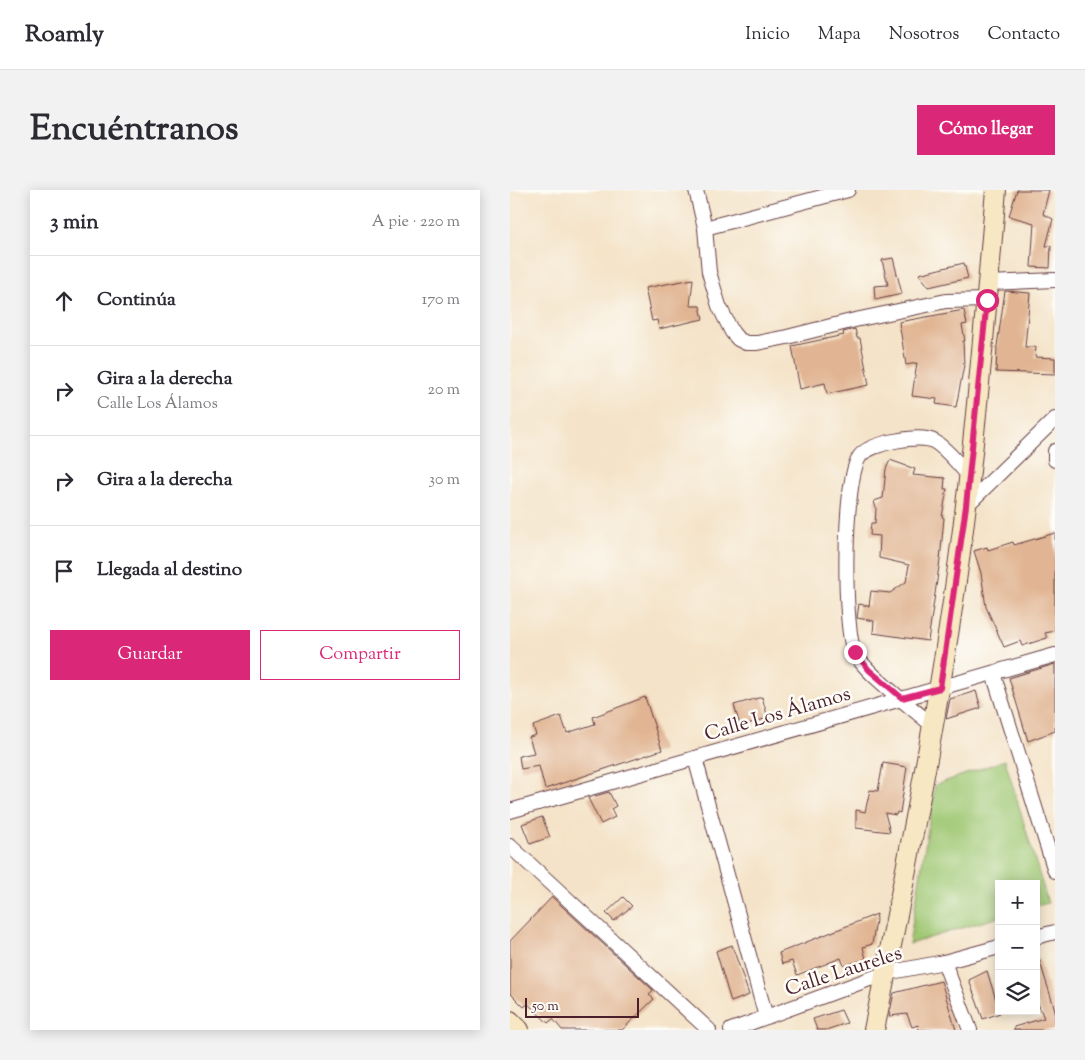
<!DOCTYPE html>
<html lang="es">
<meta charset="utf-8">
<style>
body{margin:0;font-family:"Sorts Mill Goudy",serif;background:#f2f2f3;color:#2b2b33}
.controls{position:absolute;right:15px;bottom:15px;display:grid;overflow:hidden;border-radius:0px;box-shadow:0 2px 12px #0003}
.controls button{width:45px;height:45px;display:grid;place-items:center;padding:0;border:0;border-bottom:1px solid #e1e1e2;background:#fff;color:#2b2b33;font:25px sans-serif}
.scale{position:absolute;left:15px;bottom:12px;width:114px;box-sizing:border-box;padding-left:5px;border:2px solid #4a1f2b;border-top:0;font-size:14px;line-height:18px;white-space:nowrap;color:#4a1f2b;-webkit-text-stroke:4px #fdfcf7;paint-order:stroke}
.stop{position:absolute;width:15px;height:15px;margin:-11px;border:4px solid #db2777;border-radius:50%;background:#fff}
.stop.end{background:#db2777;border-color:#fff;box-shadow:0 1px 5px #0008}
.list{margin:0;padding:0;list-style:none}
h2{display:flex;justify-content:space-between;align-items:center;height:65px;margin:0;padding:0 20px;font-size:21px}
h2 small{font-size:16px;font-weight:400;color:#7c7c81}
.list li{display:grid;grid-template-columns:32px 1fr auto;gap:15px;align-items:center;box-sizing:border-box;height:90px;padding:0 20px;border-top:1px solid #e1e1e2}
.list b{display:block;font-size:19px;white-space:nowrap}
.list p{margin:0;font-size:16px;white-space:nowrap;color:#7c7c81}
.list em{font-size:16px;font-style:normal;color:#7c7c81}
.actions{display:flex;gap:10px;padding:15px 20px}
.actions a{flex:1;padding:11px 0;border:1px solid #db2777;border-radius:0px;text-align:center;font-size:18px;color:#db2777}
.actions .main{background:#db2777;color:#fff}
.icon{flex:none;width:28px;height:28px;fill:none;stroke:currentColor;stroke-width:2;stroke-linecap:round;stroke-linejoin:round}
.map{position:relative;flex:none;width:545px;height:840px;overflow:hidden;border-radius:0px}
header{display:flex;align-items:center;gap:30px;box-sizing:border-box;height:70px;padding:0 25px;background:#fff;border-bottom:1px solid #e1e1e2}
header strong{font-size:24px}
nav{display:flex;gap:28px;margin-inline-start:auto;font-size:18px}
.intro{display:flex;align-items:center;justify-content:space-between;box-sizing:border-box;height:120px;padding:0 30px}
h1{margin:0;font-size:35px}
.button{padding:12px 22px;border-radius:0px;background:#db2777;color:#fff;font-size:18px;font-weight:700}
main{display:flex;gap:30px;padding:0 30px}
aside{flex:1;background:#fff;border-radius:0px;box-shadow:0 2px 12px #0003}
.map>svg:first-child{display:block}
.green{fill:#9fc772;stroke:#74734e}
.building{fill:#e1b593}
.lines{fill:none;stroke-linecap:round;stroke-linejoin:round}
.street-casing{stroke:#643c43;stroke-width:16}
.secondary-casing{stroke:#643c43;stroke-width:22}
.street{stroke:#fff;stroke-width:14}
.secondary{stroke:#f7e8c3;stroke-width:20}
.route{stroke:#db2777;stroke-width:6}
.labels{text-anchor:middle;stroke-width:5;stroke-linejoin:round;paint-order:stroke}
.street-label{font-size:20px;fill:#4a1f2b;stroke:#fdfcf7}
</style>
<header>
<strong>Roamly</strong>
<nav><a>Inicio</a><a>Mapa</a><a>Nosotros</a><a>Contacto</a></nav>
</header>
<div class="intro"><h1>Encuéntranos</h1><a class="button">Cómo llegar</a></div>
<main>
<aside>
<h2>3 min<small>A pie · 220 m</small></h2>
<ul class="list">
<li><svg class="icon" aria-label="ahead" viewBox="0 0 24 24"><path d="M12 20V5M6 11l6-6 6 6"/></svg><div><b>Continúa</b></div><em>170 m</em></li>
<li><svg class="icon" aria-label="right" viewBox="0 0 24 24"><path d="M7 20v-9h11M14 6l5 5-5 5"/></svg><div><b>Gira a la derecha</b><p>Calle Los Álamos</p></div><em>20 m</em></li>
<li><svg class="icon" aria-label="right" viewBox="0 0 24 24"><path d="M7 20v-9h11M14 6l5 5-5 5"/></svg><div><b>Gira a la derecha</b></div><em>30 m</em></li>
<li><svg class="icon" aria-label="arrive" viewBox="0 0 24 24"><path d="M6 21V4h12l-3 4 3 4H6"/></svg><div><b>Llegada al destino</b></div></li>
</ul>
<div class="actions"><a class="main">Guardar</a><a>Compartir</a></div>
</aside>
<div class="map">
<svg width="545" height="840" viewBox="0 0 545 840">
<rect width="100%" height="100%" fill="#fdfcf7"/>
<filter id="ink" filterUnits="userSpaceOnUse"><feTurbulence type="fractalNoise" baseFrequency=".02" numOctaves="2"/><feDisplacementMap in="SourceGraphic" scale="10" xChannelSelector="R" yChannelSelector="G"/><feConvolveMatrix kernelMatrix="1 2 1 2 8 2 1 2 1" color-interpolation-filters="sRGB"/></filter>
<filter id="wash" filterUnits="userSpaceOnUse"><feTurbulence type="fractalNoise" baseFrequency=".0096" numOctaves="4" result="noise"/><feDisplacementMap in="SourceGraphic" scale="20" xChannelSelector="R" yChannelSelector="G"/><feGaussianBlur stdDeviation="1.12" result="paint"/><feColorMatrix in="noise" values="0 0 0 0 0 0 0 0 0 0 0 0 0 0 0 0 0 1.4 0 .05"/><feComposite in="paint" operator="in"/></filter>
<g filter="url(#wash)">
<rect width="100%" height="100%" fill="#f4e3c8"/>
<polygon class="green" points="495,570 538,713 526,716 526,694 489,694 489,727 399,754 425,595"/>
<g id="blocks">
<g class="building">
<polygon points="507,0 539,0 533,24 543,29 536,56 541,56 540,78 521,77 524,33 499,26"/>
<polygon points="383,68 392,104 365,110 364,96 378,95 372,70"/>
<polygon points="454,73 458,88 419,97 409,84"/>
<polygon points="183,89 180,116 190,116 193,129 149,139 147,130 142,131 135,98"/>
<polygon points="495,101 520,103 515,157 526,157 525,167 545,168 545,184 486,182 487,156"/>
<polygon points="454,120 457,134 452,135 455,151 453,151 454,175 446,217 426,214 427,209 402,206 407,173 396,175 389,132"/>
<polygon points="345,139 347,148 350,148 359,195 317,204 315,193 290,199 282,156 334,145 333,142"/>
<polygon points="380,270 405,279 403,285 435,288 434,299 437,299 432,327 434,328 430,370 418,451 363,443 364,431 347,428 349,414 359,416 361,401 380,403 396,392 399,375 369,368 370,346 360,345 361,333 365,333 366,319 364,311 373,308 376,279"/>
<polygon points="545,343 545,441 535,443 537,448 512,456 510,451 494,457 476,417 471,383 464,361 477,357 478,360 503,352 504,355"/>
<polygon points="545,474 545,541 518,551 499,488"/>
<polygon points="466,501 471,518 436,529 440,509"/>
<polygon points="135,507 152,560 35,599 29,576 11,579 9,566 24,563 19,547 26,545 23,536 51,526 57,543 85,534 83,527"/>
<polygon points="252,507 258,528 230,536 224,515"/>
<polygon points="373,573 397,577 390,623 387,622 386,625 375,623 380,642 346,638 346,620 355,622 360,600 368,601"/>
<polygon points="99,602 106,616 101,619 105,627 91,634 78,608"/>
<polygon points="32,627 40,647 20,654 12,634"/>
<polygon points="42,707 143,800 139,805 144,809 112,840 52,840 43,829 38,833 18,814 14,817 0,803 0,751"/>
<polygon points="113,707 122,716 104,731 96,723"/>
<polygon points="367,724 362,754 353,757 356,769 334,776 331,768 287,785 282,771 272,774 269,763"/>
<polygon points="222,755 239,805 221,812 206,761"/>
<polygon points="529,769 545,820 545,840 504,840 504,837 534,828 526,809 526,770"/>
<polygon points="477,781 490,823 473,829 459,790"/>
<polygon points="431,791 446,840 409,840 408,835 402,837 397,824 379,826 384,803"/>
<polygon points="331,820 337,833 316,840 307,840 303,829"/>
</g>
</g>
</g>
<g filter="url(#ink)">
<use href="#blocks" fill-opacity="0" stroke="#643c43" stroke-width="1"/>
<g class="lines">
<g class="street-casing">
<g id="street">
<polyline points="186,0 195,38 199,82 209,116 222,142 228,149 236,153 247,153 277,147 345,130 436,111 477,110"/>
<polyline points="195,38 338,0"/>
<polyline points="478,93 545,90"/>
<polyline points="545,261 545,270"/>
<polyline points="456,316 545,229"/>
<polyline points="483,483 545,681"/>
<path d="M423 536C404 519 353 482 344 461 333 434 333 289 350 266 360 253 411 243 425 252 438 260 449 275 460 287"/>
<polyline points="185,568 256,827"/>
<polyline points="0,621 545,465"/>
<polyline points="0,656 199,840"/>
<polyline points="526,747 545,742"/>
<polyline points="434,772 460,840"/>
<polyline points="221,840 376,783 434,772 489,757"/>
</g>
</g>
<g class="secondary-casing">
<g id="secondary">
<polyline points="0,831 9,840"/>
<path d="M364 840C399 666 435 491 456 315 469 210 477 105 486 0"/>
</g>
</g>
<use href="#street" class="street"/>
<use href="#secondary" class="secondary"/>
</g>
</g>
<g class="lines" filter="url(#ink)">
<polyline class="route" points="345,462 359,480 392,508 430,498 456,316 477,110"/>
</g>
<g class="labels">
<g class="street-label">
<text transform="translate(267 523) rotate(-16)" y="7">Calle Los Álamos</text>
<text transform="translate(333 780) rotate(-18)" y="7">Calle Laureles</text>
</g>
</g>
</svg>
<div class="controls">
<button>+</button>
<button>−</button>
<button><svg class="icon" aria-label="layers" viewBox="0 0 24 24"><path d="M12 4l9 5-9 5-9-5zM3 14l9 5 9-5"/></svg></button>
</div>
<div class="scale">50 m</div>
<div class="stop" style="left:477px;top:110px"></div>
<div class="stop end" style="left:345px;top:462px"></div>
</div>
</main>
